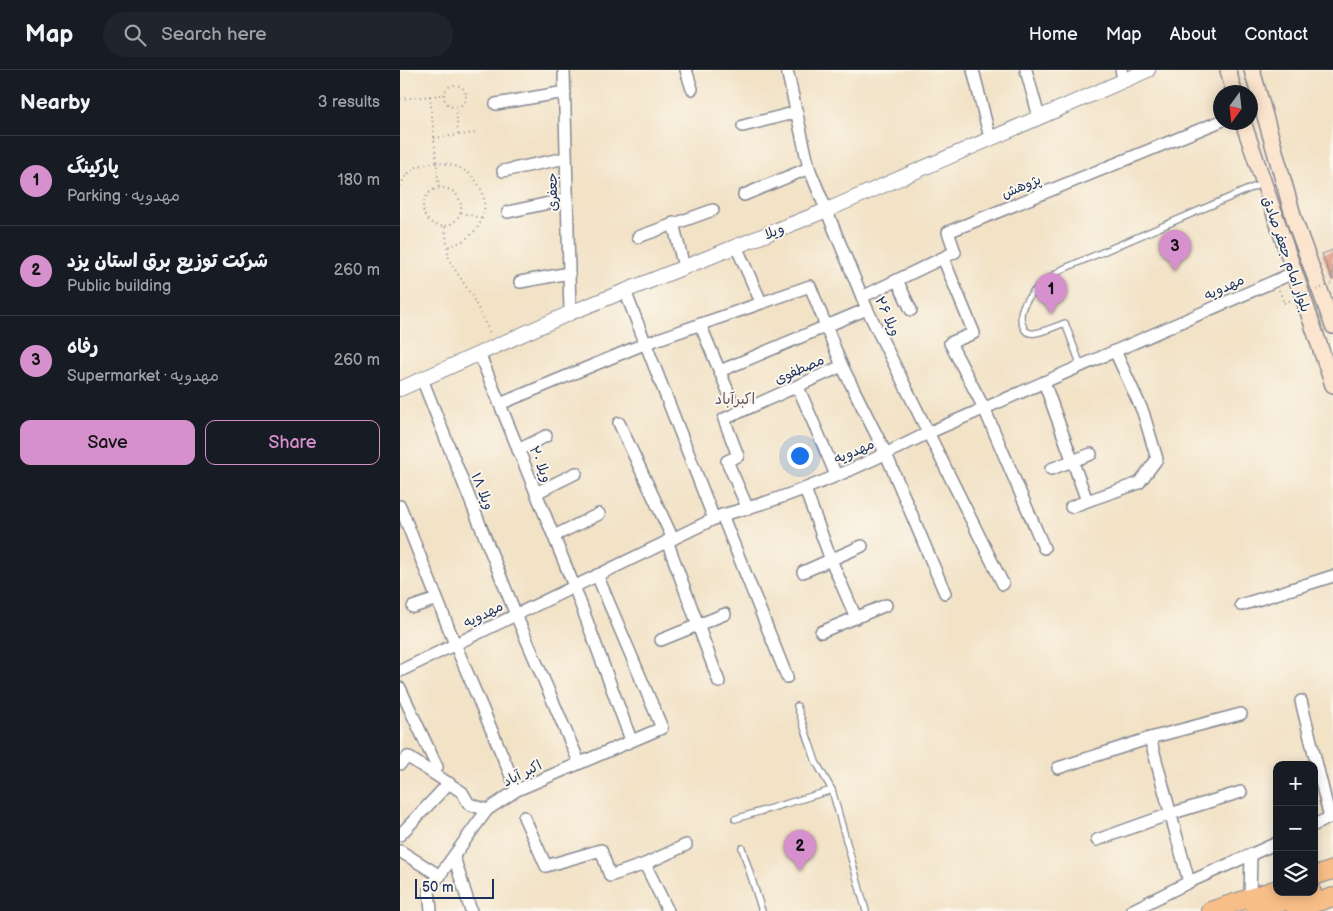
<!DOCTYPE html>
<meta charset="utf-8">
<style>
body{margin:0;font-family:"Balsamiq Sans","Playpen Sans Arabic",sans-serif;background:#20242c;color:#f1f3f6}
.controls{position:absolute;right:15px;bottom:15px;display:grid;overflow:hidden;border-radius:10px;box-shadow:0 2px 12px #0003}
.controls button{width:45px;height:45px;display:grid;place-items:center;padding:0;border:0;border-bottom:1px solid #363941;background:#171b24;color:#f1f3f6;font:25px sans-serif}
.compass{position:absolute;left:813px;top:15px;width:45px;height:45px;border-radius:50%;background:#171b24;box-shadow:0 2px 12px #0003;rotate:195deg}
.scale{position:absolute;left:15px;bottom:12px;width:79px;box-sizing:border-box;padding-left:5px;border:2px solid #1b2f5e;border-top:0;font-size:14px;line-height:18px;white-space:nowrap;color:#1b2f5e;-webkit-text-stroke:4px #fbf7ec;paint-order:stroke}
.you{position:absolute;left:399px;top:385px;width:18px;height:18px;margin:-12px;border:4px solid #fff;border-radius:50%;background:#1a73e8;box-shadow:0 0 0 8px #1a73e833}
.badge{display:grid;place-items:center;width:32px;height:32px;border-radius:50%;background:#d690ce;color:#111;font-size:16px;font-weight:700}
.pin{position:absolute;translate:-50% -41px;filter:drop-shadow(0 1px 2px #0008)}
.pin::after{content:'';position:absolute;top:26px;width:18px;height:15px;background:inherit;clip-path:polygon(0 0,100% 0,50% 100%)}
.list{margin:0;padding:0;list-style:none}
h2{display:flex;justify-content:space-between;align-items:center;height:65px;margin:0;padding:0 20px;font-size:21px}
h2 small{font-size:16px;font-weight:400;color:#9ea1a6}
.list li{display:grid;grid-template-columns:32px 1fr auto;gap:15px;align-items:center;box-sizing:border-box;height:90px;padding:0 20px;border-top:1px solid #363941}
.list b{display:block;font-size:19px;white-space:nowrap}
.list p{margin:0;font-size:16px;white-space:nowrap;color:#9ea1a6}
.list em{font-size:16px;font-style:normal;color:#9ea1a6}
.actions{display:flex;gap:10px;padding:15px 20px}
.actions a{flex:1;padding:11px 0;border:1px solid #d690ce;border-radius:10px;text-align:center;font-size:18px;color:#d690ce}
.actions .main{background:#d690ce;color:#111}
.icon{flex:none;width:28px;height:28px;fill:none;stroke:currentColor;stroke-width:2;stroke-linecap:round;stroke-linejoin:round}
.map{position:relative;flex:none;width:933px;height:841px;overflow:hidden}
header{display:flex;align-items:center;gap:30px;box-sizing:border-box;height:70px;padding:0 25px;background:#171b24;border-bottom:1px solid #363941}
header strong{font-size:24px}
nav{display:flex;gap:28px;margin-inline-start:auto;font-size:18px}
.search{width:350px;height:45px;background:#20242c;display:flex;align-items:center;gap:12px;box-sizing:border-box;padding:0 18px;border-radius:28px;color:#9ea1a6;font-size:19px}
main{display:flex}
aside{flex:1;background:#171b24}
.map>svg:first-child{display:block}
.building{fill:#dc9278}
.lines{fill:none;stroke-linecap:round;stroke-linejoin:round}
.service-casing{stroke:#868892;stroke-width:8}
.minor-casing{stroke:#868892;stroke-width:14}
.tertiary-casing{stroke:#868892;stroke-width:16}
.secondary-casing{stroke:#868892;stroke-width:18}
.primary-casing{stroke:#868892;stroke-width:20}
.path{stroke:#868892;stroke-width:2;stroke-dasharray:1 4;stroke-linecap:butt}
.service{stroke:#fff;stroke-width:5.5}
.minor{stroke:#fff;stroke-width:11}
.tertiary{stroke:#fff;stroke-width:14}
.secondary{stroke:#fce5cf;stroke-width:15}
.primary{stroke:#f7be88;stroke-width:18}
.path-bridge{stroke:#868892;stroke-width:2;stroke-dasharray:1 4;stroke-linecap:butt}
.labels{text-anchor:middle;stroke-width:4;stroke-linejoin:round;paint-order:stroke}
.street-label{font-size:14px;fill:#1b2f5e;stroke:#fbf7ec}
.neighbourhood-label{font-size:15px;fill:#5f5267;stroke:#fbf7ec}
</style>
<header>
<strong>Map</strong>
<div class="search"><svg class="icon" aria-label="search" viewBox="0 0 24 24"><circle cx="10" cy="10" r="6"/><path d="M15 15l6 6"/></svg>Search here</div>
<nav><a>Home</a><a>Map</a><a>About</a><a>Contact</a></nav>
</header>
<main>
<aside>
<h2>Nearby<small>3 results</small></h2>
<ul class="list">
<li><span class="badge">1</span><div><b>پارکینگ</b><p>Parking · مهدویه</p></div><em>180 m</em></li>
<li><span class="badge">2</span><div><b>شرکت توزیع برق استان یزد</b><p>Public building</p></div><em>260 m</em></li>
<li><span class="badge">3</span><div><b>رفاه</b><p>Supermarket · مهدویه</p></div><em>260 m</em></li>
</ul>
<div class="actions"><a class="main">Save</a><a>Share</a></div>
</aside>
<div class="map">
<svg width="933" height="841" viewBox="0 0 933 841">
<rect width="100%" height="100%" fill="#fbf7ec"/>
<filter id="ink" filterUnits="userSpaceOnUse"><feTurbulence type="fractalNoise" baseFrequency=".02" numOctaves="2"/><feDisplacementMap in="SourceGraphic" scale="10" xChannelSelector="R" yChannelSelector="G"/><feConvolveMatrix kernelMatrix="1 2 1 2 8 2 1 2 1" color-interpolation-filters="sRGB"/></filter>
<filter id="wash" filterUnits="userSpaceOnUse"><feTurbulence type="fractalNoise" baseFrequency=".0096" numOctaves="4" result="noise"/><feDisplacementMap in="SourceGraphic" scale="20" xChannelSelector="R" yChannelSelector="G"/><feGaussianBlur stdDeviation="1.12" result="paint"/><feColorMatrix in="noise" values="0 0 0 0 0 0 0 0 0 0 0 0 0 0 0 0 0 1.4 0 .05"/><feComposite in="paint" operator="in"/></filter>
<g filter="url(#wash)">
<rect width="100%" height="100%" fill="#f2e2c6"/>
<g id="blocks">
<polygon class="building" points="933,180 933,210 932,210 922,184"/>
</g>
</g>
<g filter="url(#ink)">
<use href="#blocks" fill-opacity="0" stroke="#868892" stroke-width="1"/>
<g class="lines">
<g class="service-casing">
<g id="service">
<path d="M681 296 665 253C656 256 645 262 635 263 629 264 625 262 623 256 612 232 647 210 663 199L863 113"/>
<polyline points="397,636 416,692 432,720 466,841"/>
<polyline points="335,749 432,720"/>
<polyline points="342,778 362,841"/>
</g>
</g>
<g class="minor-casing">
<g id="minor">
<polyline points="164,0 170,243"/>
<polyline points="286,0 292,19"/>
<polyline points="387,0 409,98 467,239 603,514"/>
<polyline points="573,0 590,68"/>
<polyline points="626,0 639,47"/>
<polyline points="721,0 724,11"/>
<polyline points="96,34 165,22"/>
<polyline points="343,56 397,42"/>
<polyline points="103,101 166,88"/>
<polyline points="344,125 409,98"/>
<polyline points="108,142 167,129"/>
<polyline points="273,153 284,197"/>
<polyline points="238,167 313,140"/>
<polyline points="336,176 361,232"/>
<polyline points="543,188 574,263 550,273 584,338 644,478"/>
<polyline points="497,210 511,240"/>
<polyline points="120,212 169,203"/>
<polyline points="225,221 314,449"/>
<polyline points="462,227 555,182 548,162 821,51"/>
<polyline points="300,254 330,326"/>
<polyline points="79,283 174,516 231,670"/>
<polyline points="320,301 467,239"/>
<polyline points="22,309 116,545 179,692"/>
<polyline points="644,312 687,431 739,413 757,389 743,342 715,281"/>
<polyline points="398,317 436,405"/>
<polyline points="100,334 244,274 410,216 442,296 486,384 545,523"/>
<polyline points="219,353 273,469"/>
<polyline points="118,380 146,366"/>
<polyline points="651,399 691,384"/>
<polyline points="405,419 431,490 456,548"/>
<polyline points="136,423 176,403"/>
<polyline points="0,436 55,574 117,720"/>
<polyline points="671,437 687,431"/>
<polyline points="348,439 327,391 338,386 324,349 442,296"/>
<polyline points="322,445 387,607"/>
<polyline points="154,466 199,444"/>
<polyline points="267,471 319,612"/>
<polyline points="403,502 462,476"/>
<polyline points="841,535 933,506"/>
<polyline points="13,537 37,529"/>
<polyline points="421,562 486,535"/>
<polyline points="261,570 325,544"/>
<path d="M0 601 322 445C394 427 462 396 528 363L893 203"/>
<polyline points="0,618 37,697 32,702"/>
<polyline points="901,631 930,748"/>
<polyline points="750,668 789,812"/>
<polyline points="0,694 8,687 62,722 69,734 87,740"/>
<polyline points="658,698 750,668 841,644"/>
<polyline points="124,747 146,796 201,780 210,806 245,794 268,841"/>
<polyline points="914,755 933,746"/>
<polyline points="0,765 49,713"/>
<polyline points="697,770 770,744 841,722"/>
<polyline points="0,781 40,806"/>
<polyline points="54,787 71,841"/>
<polyline points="245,794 286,775"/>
<polyline points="850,827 851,785"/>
<polyline points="31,841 29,820 87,740 117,720 262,658 197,505"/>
<polyline points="731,841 789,812 877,773"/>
</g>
</g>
<g class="tertiary-casing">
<polyline id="tertiary" points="0,319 170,243 427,140 748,0"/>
</g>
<g class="secondary-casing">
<g id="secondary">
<polyline points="828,0 834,22"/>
<polyline points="852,0 895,152 933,256"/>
<polyline points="843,52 933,315"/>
</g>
</g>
<g class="primary-casing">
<g id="primary">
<polyline points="914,806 933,800"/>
<polyline points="896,839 933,827"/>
<polyline points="810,841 877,819"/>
<polyline points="855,841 912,822"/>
</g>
</g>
<g class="path">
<circle cx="55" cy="26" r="11"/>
<polyline points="30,26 39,118"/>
<polyline points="0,29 42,25"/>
<polyline points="56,38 58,65"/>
<polyline points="34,68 77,63"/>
<path d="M0 116C6 102 17 94 32 93 92 90 105 162 47 177"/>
<circle cx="42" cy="137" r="19"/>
<polyline points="61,142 82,149"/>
<polyline points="45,157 49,190 72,226 91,265"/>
<polyline points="879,220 884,233"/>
</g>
<use href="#service" class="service"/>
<use href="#minor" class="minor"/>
<use href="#tertiary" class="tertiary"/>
<use href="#secondary" class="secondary"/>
<use href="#primary" class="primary"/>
<polyline class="path-bridge" points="884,233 931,214"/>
</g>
</g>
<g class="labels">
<g class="street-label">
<text transform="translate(621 116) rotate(-22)" y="5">پژوهش</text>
<text transform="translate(152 122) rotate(-91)" y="5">جعفری</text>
<text transform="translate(374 161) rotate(-22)" y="5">ویلا</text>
<text transform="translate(887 184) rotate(71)" y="5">بلوار امام جعفر صادق</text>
<text transform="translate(824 217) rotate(-24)" y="5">مهدویه</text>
<text transform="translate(488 246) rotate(65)" y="5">ویلا ۲۶</text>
<text transform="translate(399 299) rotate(-24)" y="5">مصطفوی</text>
<text transform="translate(454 381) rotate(-23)" y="5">مهدویه</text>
<text transform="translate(141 394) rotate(68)" y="5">ویلا ۲۰</text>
<text transform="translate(83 421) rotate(68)" y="5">ویلا ۱۸</text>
<text transform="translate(83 544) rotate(-26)" y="5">مهدویه</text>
<text transform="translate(122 703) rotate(-27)" y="5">اکبر آباد</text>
</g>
<g class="neighbourhood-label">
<text x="335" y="334">اکبرآباد</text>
</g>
</g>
</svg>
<div class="controls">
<button>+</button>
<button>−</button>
<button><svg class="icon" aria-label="layers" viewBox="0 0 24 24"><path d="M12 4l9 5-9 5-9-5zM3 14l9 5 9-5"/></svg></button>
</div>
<svg class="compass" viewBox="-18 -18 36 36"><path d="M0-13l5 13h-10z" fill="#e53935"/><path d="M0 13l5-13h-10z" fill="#9ea1a6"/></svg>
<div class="scale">50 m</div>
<div class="you"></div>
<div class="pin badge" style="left:651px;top:244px">1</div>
<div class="pin badge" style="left:400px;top:801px">2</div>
<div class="pin badge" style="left:775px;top:201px">3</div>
</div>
</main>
